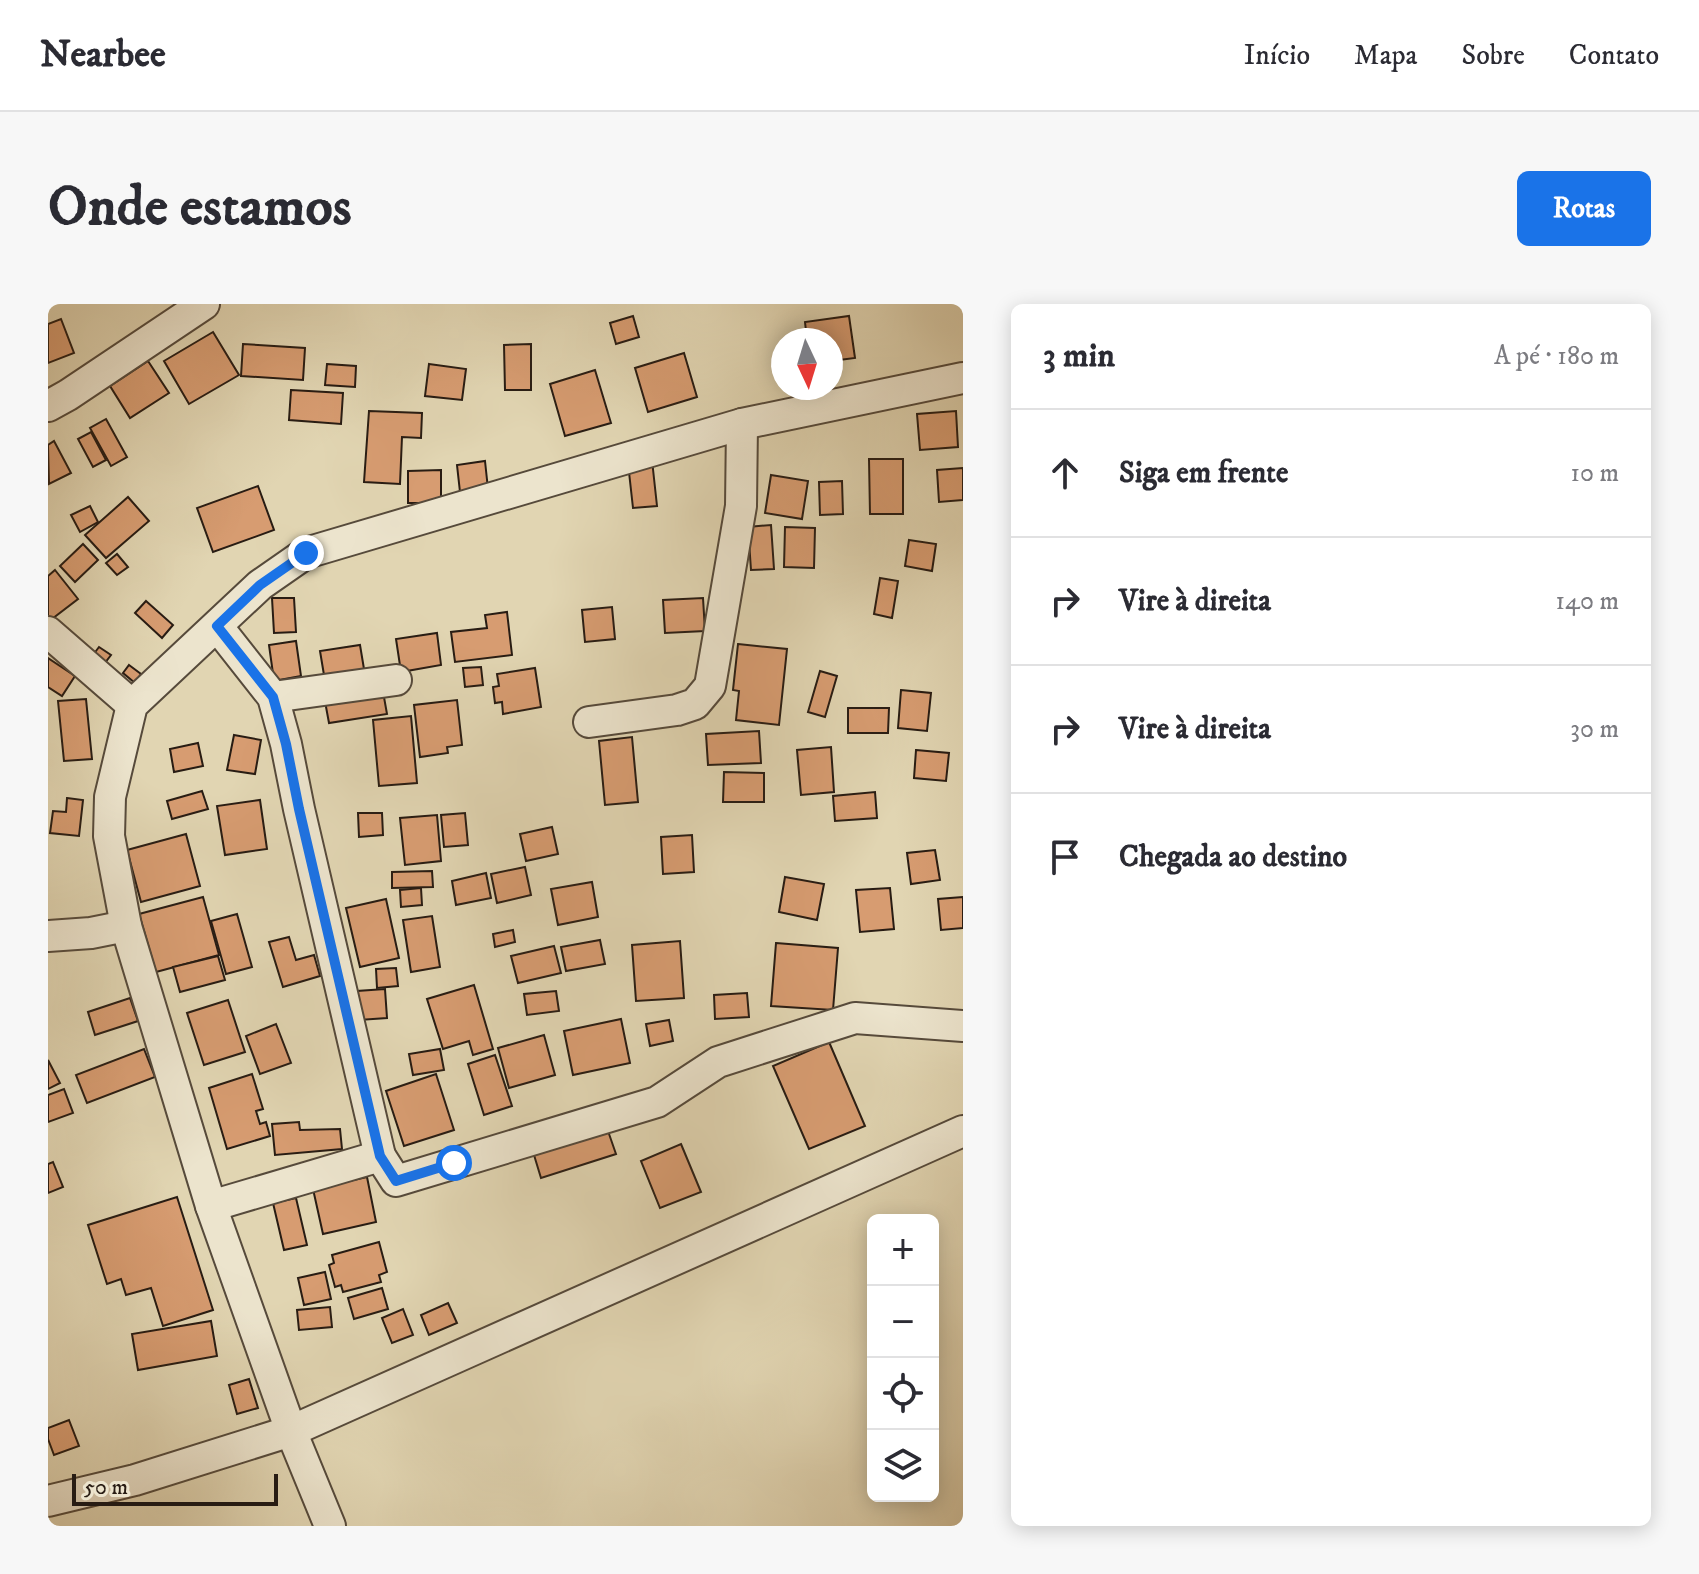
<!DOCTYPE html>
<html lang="pt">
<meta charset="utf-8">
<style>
body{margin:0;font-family:"IM FELL DW Pica",serif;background:#f7f7f7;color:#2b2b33}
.controls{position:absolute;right:24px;bottom:24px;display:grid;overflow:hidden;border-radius:12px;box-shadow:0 4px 20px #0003}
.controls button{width:72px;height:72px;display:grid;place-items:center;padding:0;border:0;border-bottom:2px solid #e1e1e2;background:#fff;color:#2b2b33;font:40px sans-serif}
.compass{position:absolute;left:723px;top:24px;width:72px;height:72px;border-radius:50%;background:#fff;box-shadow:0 4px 20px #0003;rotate:176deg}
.scale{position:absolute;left:24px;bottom:20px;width:206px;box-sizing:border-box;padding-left:8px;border:4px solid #281c13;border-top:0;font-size:22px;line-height:28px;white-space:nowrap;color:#281c13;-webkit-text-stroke:6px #ece4cd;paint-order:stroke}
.stop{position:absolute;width:24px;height:24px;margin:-18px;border:6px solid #1a73e8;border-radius:50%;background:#fff}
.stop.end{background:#1a73e8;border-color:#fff;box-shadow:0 2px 8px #0008}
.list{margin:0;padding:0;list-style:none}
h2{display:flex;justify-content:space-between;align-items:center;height:104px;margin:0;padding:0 32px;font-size:34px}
h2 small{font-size:26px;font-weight:400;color:#7c7c81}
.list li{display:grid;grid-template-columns:52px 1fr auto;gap:24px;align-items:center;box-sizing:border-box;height:128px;padding:0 32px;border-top:2px solid #e1e1e2}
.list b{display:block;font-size:30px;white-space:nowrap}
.list em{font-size:26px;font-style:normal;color:#7c7c81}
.icon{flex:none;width:44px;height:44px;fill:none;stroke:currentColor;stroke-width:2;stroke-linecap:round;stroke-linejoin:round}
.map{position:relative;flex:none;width:915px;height:1222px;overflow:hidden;border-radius:12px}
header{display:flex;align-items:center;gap:48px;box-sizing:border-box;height:112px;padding:0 40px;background:#fff;border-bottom:2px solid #e1e1e2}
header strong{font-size:38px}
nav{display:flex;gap:44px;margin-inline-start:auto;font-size:28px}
.intro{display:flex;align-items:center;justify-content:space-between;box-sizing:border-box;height:192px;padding:0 48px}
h1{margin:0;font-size:56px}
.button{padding:20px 36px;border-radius:12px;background:#1a73e8;color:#fff;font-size:28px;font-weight:700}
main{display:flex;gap:48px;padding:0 48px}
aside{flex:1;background:#fff;border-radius:12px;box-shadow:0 4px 20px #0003}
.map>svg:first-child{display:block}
.building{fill:#d79c71;stroke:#281c13;stroke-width:2}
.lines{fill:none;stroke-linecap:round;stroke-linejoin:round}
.minor-casing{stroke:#564a3b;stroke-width:34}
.minor{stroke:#ece4cd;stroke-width:30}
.route{stroke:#1a73e8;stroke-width:10}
</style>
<header>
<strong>Nearbee</strong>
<nav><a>Início</a><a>Mapa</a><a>Sobre</a><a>Contato</a></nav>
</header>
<div class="intro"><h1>Onde estamos</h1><a class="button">Rotas</a></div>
<main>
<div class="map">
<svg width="915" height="1222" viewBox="0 0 915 1222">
<rect width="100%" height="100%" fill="#e1d5b2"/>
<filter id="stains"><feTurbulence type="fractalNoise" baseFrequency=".0025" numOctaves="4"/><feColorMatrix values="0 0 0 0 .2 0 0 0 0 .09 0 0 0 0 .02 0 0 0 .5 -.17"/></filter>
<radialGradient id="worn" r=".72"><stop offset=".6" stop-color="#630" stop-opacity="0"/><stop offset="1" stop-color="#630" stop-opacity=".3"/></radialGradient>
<g class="building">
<polygon points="585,12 591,33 568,40 562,19"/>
<polygon points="801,12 807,54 783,57 783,36 759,36 757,18"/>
<polygon points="13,15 26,49 0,59 0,20"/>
<polygon points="165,28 191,71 141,100 116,57"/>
<polygon points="195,40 257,44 255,76 193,72"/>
<polygon points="483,40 483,86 457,86 456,41"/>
<polygon points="636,49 649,93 600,108 587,64"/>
<polygon points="100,57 121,89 82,114 62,82"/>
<polygon points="279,60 308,62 307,83 277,81"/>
<polygon points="381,60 418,65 414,96 377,92"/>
<polygon points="547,66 563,119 517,132 502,80"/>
<polygon points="243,86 295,89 293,120 241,116"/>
<polygon points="321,107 374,109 373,134 354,133 352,180 316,178"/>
<polygon points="908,107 910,143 872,146 869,110"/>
<polygon points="58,115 79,153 63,162 42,124"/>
<polygon points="43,128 58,156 45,163 30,135"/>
<polygon points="6,137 23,169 1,180 0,141"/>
<polygon points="821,155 855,155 855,210 822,210"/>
<polygon points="604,156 609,202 585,204 580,159"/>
<polygon points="437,157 440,185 412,188 409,161"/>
<polygon points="915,164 915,196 891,198 889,166"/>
<polygon points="393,166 393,199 360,199 360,167"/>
<polygon points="723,171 760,177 754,215 717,209"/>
<polygon points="794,177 795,210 772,211 771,178"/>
<polygon points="210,182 226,226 165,248 149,204"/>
<polygon points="80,193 101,217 58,254 37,231"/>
<polygon points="42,202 50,218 32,228 23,211"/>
<polygon points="723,221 726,265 703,266 700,223"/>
<polygon points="737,223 767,224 766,264 736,263"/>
<polygon points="861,236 888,240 884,267 857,262"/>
<polygon points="35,240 50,256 27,278 12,262"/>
<polygon points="69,250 80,263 69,271 58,259"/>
<polygon points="7,266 30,295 0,318 0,272"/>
<polygon points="832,274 850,277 844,314 826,310"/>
<polygon points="224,294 246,294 248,328 226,329"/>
<polygon points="655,294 657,327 617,329 615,296"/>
<polygon points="98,297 125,321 114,334 87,309"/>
<polygon points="564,303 567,335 537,338 534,306"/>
<polygon points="459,308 464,351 407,358 403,328 439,324 437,311"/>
<polygon points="389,329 393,361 353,368 348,335"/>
<polygon points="248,337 253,372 226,377 221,341"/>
<polygon points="690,340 739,345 731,421 688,416 691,387 685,386"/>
<polygon points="312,341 317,371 277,377 272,347"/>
<polygon points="51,343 63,351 53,364 42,355"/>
<polygon points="0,354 27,372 14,392 0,383"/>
<polygon points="81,361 93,370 87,379 75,369"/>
<polygon points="433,363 435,381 417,383 415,364"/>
<polygon points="487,364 493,403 455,410 454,398 447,399 445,383 451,382 449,370"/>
<polygon points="772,367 789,372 777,413 760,408"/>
<polygon points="334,382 339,410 281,419 276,392"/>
<polygon points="853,386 883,389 879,427 850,424"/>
<polygon points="38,395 44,455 16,457 10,397"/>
<polygon points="409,396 414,441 399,443 400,449 372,453 366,401"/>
<polygon points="800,404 841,404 840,429 800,429"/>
<polygon points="363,412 369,479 331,482 325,416"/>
<polygon points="711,427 713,459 660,461 658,430"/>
<polygon points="186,431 213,436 207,470 179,466"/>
<polygon points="584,433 590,498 557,501 551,437"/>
<polygon points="150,439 155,462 126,468 122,445"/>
<polygon points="783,443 786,488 753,491 749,446"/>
<polygon points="868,446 901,449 898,477 866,474"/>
<polygon points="676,468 716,469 716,498 675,498"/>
<polygon points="154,487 160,505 124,515 119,497"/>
<polygon points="827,488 829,514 787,517 785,492"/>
<polygon points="19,494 35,496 31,532 2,529 5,507 18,508"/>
<polygon points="212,496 219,545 177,551 169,502"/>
<polygon points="310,509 334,509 335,531 311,533"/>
<polygon points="417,509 420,541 396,543 393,511"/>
<polygon points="389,511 393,557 357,561 352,514"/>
<polygon points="504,523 510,550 478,557 472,530"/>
<polygon points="138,530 152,582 93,598 79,546"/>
<polygon points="644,531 646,568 615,570 613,533"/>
<polygon points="887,546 892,576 863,580 859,549"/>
<polygon points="477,563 483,591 449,599 443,570"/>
<polygon points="384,567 385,583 344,584 344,568"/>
<polygon points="438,569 443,594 408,601 404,577"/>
<polygon points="737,573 776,580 769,616 731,608"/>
<polygon points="544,578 550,613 510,621 503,585"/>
<polygon points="373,584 374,601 353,603 352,586"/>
<polygon points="842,584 846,625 812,628 808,586"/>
<polygon points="155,593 171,651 108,668 91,610"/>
<polygon points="915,593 915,624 893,626 890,595"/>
<polygon points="338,595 351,654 312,663 298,604"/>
<polygon points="189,610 204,663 178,670 163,617"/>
<polygon points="384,612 392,663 363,668 355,616"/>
<polygon points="465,626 467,638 447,643 445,630"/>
<polygon points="241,633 248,656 266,651 272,672 235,683 221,638"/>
<polygon points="552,636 557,660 518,667 513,643"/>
<polygon points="632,637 636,694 588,697 584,641"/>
<polygon points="728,639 790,644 785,706 723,702"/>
<polygon points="506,642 513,669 470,679 463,652"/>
<polygon points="170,652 177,676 132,688 125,663"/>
<polygon points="348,664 350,682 329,684 328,665"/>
<polygon points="426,681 445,745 425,751 421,737 395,745 379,695"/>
<polygon points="337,685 339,714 311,716 309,687"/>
<polygon points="508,687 511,707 479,711 476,690"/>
<polygon points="699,689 701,713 667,715 666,691"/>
<polygon points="82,694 90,717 47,731 40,708"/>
<polygon points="180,696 197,748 156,761 139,709"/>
<polygon points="573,715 582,759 525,771 516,727"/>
<polygon points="621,716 625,737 602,742 598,720"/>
<polygon points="228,720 243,759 212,770 198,732"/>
<polygon points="496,731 507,771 461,784 450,744"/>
<polygon points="781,738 817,822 761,845 725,762"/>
<polygon points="96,745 107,773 39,799 28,771"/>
<polygon points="392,745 396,766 365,771 361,750"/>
<polygon points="447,751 464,802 436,811 420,760"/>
<polygon points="0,756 12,779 0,785"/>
<polygon points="204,770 215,805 208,807 212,820 218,818 222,832 179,845 161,784"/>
<polygon points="388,770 406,826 356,842 338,787"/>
<polygon points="16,785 25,809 0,818 0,791"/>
<polygon points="251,818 252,826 292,825 294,845 227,851 224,820"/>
<polygon points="560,827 568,850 493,874 486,851"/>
<polygon points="633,840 653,888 612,904 593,857"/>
<polygon points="5,858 15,883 0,889 0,860"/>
<polygon points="319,873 328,918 275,930 265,885"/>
<polygon points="129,893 165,1006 115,1022 103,984 78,991 73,975 59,980 40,921"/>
<polygon points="248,894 259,941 236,946 225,899"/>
<polygon points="331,938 339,968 331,971 333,978 295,988 293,981 287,983 281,961 286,959 284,951"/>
<polygon points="277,968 283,995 256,1001 250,974"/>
<polygon points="334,984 340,1005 306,1015 300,994"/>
<polygon points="400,999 409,1019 381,1031 373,1011"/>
<polygon points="282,1003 284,1023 251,1026 249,1006"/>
<polygon points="355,1005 365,1031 344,1039 334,1014"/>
<polygon points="163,1017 169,1052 90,1066 84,1030"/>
<polygon points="201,1075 210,1104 189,1110 181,1081"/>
<polygon points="21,1116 31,1142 6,1151 0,1135 0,1124"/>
</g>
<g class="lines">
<g class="minor-casing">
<g id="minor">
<polyline points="0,102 20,91 156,0"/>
<polyline points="169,322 225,393 238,440 251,505 332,852"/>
<polyline points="0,328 84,401"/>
<polyline points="225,393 348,376"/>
<polyline points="541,418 629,406 647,400 662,382 693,202 694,120"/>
<polyline points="0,632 43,629 78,622"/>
<polyline points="163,902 332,852 348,877 609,798 670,758 807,714 915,722"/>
<polyline points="0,1197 87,1176 243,1127 915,827"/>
<polyline points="282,1222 243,1127 163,902 78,622 61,532 62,493 84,401 212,281 258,249 694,120 915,74"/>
</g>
</g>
<use href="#minor" class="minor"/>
</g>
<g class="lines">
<polyline class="route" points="258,249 212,281 169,322 225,393 238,440 251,505 332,852 348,877 406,859"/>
</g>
<rect width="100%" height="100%" filter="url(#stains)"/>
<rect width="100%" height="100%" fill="url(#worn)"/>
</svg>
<div class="controls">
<button>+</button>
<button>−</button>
<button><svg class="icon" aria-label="locate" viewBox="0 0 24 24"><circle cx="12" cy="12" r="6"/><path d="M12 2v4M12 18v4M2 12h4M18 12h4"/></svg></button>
<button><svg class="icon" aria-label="layers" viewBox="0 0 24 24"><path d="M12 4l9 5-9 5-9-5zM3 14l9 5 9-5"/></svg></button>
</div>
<svg class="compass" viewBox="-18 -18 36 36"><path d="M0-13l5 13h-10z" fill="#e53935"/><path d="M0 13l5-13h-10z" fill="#7c7c81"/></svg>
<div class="scale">50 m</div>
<div class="stop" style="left:406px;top:859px"></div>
<div class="stop end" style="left:258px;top:249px"></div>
</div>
<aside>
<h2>3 min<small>A pé · 180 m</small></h2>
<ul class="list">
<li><svg class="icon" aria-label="ahead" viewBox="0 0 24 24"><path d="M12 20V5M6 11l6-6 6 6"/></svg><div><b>Siga em frente</b></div><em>10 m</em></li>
<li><svg class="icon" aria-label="right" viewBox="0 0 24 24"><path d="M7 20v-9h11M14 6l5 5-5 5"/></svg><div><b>Vire à direita</b></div><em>140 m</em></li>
<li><svg class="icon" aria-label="right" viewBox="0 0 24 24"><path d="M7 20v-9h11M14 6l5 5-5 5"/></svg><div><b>Vire à direita</b></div><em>30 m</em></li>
<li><svg class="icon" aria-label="arrive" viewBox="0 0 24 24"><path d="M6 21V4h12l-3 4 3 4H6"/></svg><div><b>Chegada ao destino</b></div></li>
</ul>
</aside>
</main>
